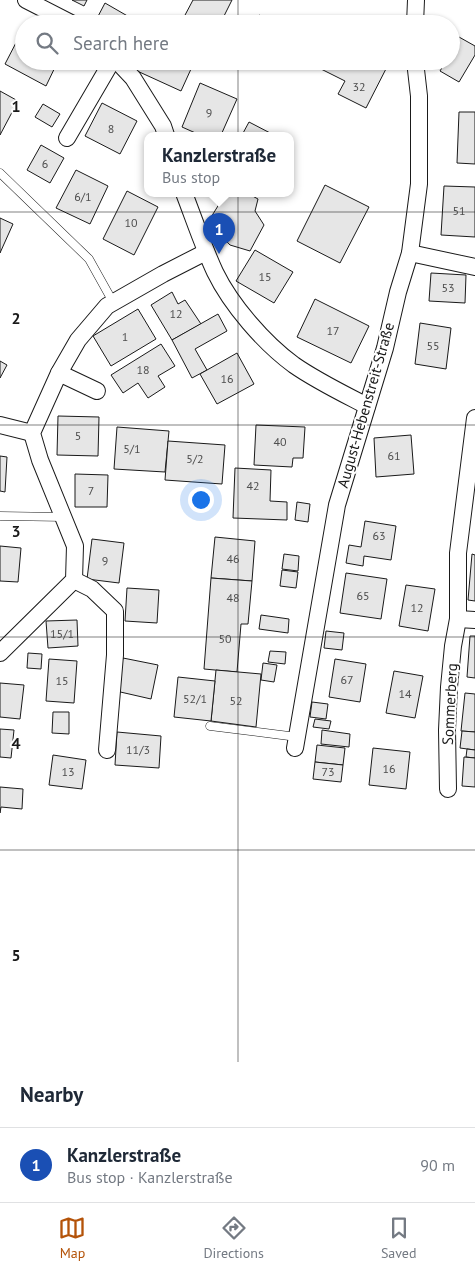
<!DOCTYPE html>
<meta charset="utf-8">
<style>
body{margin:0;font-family:"PT Sans",sans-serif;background:#f6f6f7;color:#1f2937}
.you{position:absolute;left:200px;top:499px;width:18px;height:18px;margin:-12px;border:4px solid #fff;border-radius:50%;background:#1a73e8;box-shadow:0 0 0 8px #1a73e833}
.badge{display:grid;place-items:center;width:32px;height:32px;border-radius:50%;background:#b45309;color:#fff;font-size:16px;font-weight:700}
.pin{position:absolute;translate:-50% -41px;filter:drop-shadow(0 1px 2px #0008)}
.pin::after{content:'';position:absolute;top:26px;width:18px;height:15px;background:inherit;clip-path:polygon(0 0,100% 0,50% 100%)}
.popup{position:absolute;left:144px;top:132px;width:150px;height:65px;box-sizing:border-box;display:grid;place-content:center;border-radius:10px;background:#fff;filter:drop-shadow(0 1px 4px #0005);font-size:16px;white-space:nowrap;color:#747a83}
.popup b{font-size:19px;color:#1f2937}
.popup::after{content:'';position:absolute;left:50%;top:100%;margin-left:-10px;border:10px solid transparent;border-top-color:#fff}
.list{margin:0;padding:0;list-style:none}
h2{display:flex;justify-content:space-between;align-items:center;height:65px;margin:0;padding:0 20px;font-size:21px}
h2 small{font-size:16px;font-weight:400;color:#747a83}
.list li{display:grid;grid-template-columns:32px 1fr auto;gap:15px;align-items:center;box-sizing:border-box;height:75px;padding:0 20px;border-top:1px solid #e0e1e3}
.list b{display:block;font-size:19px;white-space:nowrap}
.list p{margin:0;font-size:16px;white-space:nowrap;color:#747a83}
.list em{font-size:16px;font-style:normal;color:#747a83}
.icon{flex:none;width:28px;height:28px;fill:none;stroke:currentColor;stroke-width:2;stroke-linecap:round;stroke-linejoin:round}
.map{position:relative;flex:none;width:475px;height:1062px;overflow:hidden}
.search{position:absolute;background:#fff;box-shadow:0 1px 4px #0004;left:15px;right:15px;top:15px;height:55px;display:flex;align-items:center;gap:12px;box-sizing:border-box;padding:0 18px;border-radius:28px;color:#747a83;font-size:19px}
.sheet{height:140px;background:#fff}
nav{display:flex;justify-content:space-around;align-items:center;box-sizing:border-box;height:70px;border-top:1px solid #e0e1e3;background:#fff;font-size:14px;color:#747a83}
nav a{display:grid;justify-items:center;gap:2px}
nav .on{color:#b45309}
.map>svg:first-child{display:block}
.building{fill:#e6e6e6;stroke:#1a1a1a}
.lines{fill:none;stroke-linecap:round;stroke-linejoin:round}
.service-casing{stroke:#1a1a1a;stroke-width:9}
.minor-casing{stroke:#1a1a1a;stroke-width:18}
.service{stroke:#fff;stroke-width:8}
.minor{stroke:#fff;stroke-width:16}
.grid{fill:none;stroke:#1a1a1a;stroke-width:1;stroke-opacity:0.55}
.labels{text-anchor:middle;stroke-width:4;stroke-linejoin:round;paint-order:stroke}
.number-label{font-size:12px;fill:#4d4d4d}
.street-label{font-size:15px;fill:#1a1a1a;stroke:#fff}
.grid-label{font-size:16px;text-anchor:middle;font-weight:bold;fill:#1a1a1a;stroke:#fff;stroke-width:4;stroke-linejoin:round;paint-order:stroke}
</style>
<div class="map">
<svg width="475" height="1062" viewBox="0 0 475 1062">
<rect width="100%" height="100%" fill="#fff"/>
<g class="building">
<polygon points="72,0 87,0 84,6"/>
<polygon points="193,0 232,0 220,24 197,24 184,17"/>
<polygon points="105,3 131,18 128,24 94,24"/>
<polygon points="259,15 276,24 255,24"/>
<polygon points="19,37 24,39 24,61 58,61 46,86 5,64"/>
<polygon points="459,37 475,46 475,55 459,82 440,71 446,61 451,61 451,51"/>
<polygon points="139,61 174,61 191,69 181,91 135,70"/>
<polygon points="323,61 390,61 366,108 338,94 345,81 319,68"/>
<polygon points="200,83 237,99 221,135 200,135 182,127"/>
<polygon points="0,91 18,101 0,135"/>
<polygon points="102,103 137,121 120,154 85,136"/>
<polygon points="43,104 60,114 52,127 35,117"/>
<polygon points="459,112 475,112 475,164 457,163"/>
<polygon points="249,122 274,135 242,135"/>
<polygon points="41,145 64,158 50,183 27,170"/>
<polygon points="76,170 108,186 90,224 56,208"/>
<polygon points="325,185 369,207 340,263 297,241"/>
<polygon points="444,186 475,187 475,237 441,235"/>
<polygon points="127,191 158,207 134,255 103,239"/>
<polygon points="226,193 247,193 258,199 255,211 264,225 250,251 230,245 208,222"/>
<polygon points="0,218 13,224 0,253"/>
<polygon points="255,250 293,272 274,303 236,281"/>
<polygon points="431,273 466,275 465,303 429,301"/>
<polygon points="172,292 178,304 185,300 201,324 172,340 151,305"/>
<polygon points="315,299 369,326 351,363 297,337"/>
<polygon points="138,309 156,339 111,366 93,336"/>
<polygon points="218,314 227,331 195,349 207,370 192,378 172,340"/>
<polygon points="420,323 451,328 446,369 415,364"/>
<polygon points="161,344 175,366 158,376 165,387 148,398 138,383 123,393 111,375"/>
<polygon points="237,353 254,384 217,404 200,374"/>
<polygon points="0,361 7,365 0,378"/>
<polygon points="58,416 99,417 98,456 57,455"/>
<polygon points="256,425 305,427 303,458 293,458 292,467 254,465"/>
<polygon points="117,427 169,431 165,472 114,469"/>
<polygon points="411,435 414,474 376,477 374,438"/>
<polygon points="168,441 225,445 222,484 165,480"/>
<polygon points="0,456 7,457 5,492 0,491"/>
<polygon points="235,468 271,470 270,501 287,502 287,520 233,518"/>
<polygon points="75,474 108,475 107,507 75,507"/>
<polygon points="297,502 310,504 308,522 295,520"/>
<polygon points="365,521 396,526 391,560 364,556 363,566 346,563 349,545 361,547"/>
<polygon points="215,537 255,541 252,581 211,578"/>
<polygon points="92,539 124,543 119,583 87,579"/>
<polygon points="0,546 21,548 18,582 0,581"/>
<polygon points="284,554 299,556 298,571 282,569"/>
<polygon points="472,554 475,555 475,601 468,600"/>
<polygon points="282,570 298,572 296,588 280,586"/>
<polygon points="346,573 387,579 381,619 340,613"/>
<polygon points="211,578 252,581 248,624 241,624 237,672 204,669"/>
<polygon points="406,585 435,589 428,631 399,626"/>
<polygon points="127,588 159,590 157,623 125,621"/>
<polygon points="261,615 289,619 288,633 259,629"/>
<polygon points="77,620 78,646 48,648 46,621"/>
<polygon points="326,631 344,633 342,650 324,648"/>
<polygon points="470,636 475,636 475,678 467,677"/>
<polygon points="270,651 286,652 285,664 268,662"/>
<polygon points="28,653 42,654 41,669 27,668"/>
<polygon points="123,658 158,665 151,699 116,691"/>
<polygon points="49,659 77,661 74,703 46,701"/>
<polygon points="335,659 366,664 360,702 329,697"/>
<polygon points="263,663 277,665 274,682 261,680"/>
<polygon points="216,670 261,674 256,727 211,721"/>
<polygon points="394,671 423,676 415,718 386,713"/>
<polygon points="178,677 215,681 211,721 174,717"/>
<polygon points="0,683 24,685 20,719 0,717"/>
<polygon points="465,693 475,694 475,732 461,731"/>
<polygon points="312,702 328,704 326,719 310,717"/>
<polygon points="53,712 69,712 69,734 52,733"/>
<polygon points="315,719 331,721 329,729 313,727"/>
<polygon points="0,729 14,730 11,758 0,757"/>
<polygon points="322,730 350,734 349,747 321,744"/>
<polygon points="462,731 475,732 475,750 460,748"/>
<polygon points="117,732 161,736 159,768 115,765"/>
<polygon points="317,745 345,748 343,765 315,762"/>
<polygon points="373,748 410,752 406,789 369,785"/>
<polygon points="467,749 475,750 475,758 466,757"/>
<polygon points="53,755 86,760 82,789 49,785"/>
<polygon points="464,757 475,758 475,787 462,786"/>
<polygon points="315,762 343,765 341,782 313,779"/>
<polygon points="0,787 23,789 22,809 1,807 0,813"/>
</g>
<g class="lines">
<g class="service-casing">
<g id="service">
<polyline points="0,173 89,259 113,302"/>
<polyline points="0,516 64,517"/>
<polyline points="210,726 297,737"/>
</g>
</g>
<g class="minor-casing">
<g id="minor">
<polyline points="26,0 73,24"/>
<polyline points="415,24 416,0"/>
<polyline points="117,61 133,78 163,126 166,135"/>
<polyline points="67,138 112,61"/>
<path d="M184 193C194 219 203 246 215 272 231 305 264 343 294 365 317 381 342 393 367 406"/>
<polyline points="410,253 475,267"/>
<polyline points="59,373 97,391"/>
<polyline points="0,425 32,433"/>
<polyline points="74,580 92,589 115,611 115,655 107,750"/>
<polyline points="458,619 475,620"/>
<polyline points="0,653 74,580 75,546 40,460 32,433 59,373 78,340 107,306 163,274 206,252"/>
<polyline points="295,748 337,505 385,348 398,292 410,253 419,184 419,96 415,61"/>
<polyline points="448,789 447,730 449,687 453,646 458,619 458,553 475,418"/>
</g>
</g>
<use href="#service" class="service"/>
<use href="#minor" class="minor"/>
</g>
<path class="grid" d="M238 0V24M238 61V1062M0 212H475M0 425H475M0 637H475M0 850H475"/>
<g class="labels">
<g class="number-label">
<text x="359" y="91">32</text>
<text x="209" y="117">9</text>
<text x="111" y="133">8</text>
<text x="45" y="168">6</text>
<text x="83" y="201">6/1</text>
<text x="459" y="215">51</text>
<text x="131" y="227">10</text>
<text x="265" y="281">15</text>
<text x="448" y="292">53</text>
<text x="176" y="318">12</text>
<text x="333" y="335">17</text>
<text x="125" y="341">1</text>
<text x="433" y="350">55</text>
<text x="143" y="374">18</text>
<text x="227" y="383">16</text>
<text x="78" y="440">5</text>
<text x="280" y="446">40</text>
<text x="132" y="453">5/1</text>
<text x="394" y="460">61</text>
<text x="195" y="463">5/2</text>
<text x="253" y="490">42</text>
<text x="91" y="495">7</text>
<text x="379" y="540">63</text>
<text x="233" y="563">46</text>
<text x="105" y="565">9</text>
<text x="363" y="600">65</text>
<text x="233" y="602">48</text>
<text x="417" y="612">12</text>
<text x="62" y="638">15/1</text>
<text x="225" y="643">50</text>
<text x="347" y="684">67</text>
<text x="62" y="685">15</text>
<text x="405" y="698">14</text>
<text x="195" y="703">52/1</text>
<text x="236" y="705">52</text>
<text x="138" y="754">11/3</text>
<text x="389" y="773">16</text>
<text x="68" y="776">13</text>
<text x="328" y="776">73</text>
</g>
<g class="street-label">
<text transform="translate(366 405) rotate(-74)" y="5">August-Hebenstreit-Straße</text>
<text transform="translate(450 704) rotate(-87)" y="5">Sommerberg</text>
</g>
</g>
<g class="grid-label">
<text x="16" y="112">1</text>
<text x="16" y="324">2</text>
<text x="16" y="537">3</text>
<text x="16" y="749">4</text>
<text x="16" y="961">5</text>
</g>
</svg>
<div class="you"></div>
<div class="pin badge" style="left:219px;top:254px;background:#1a4fb4">1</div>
<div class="popup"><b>Kanzlerstraße</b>Bus stop</div>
<div class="search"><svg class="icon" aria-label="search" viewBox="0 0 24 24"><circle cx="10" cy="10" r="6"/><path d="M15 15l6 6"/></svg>Search here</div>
</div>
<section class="sheet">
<h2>Nearby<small></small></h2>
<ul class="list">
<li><span class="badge" style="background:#1a4fb4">1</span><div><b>Kanzlerstraße</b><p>Bus stop · Kanzlerstraße</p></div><em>90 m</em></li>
</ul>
</section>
<nav>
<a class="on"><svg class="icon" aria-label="map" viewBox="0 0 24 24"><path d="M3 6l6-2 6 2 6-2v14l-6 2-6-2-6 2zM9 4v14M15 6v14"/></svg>Map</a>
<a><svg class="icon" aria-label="directions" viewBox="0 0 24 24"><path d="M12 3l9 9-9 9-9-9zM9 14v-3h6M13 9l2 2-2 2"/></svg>Directions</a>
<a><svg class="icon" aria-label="saved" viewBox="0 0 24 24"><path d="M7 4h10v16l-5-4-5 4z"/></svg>Saved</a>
</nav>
